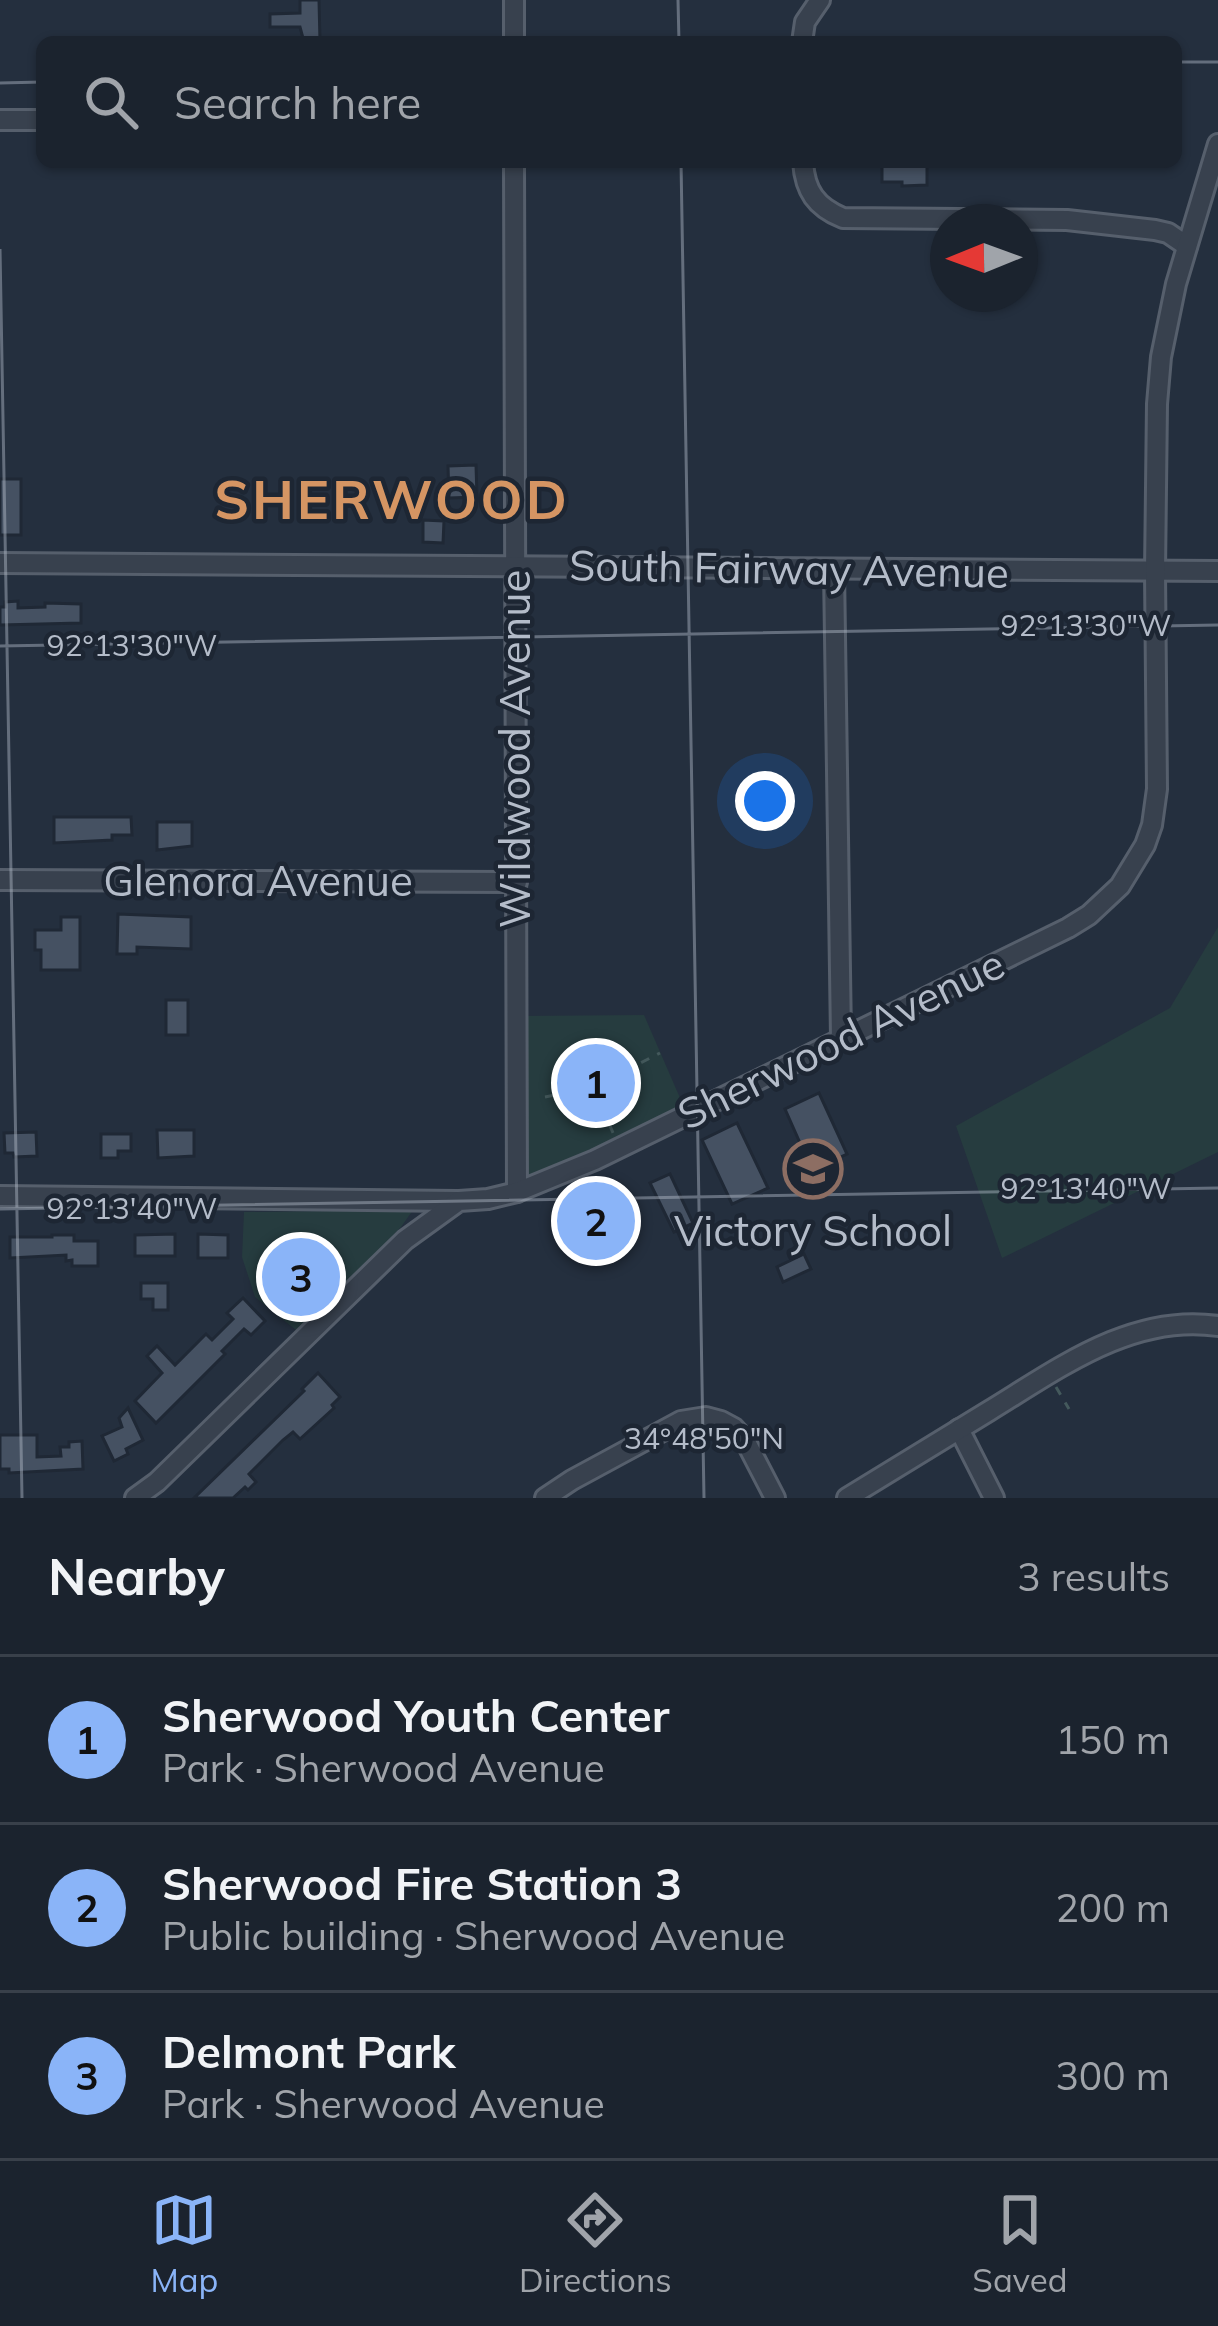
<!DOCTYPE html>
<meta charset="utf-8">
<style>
body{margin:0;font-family:Mulish,sans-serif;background:#282f3a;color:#f1f3f6}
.compass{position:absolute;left:930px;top:204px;width:108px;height:108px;border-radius:50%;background:#1b232e;box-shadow:0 3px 9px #0004;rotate:269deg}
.you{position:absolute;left:765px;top:801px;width:42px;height:42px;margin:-30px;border:9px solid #fff;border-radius:50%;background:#1a73e8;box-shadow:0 0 0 18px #1a73e833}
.badge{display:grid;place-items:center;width:78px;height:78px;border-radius:50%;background:#8ab4f8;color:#111;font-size:39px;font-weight:700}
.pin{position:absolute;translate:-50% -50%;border:6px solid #fff;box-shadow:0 3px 12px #0006}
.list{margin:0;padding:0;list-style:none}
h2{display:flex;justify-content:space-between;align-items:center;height:156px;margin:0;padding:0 48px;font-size:51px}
h2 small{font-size:39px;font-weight:400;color:#a0a4aa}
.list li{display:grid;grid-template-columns:78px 1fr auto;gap:36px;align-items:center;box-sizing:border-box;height:168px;padding:0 48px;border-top:3px solid #39404a}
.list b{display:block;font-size:45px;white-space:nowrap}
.list p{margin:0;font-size:39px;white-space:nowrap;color:#a0a4aa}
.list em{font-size:39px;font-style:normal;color:#a0a4aa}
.icon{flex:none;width:66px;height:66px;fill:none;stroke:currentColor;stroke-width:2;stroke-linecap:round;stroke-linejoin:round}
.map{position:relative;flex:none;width:1218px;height:1498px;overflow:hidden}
.search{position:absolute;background:#1b232e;box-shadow:0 3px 9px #0004;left:36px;right:36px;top:36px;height:132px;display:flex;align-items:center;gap:30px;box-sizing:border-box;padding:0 42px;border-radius:18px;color:#a0a4aa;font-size:45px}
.sheet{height:660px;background:#1b232e}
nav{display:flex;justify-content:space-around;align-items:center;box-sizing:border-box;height:168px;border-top:3px solid #39404a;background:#1b232e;font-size:33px;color:#a0a4aa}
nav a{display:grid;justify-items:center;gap:6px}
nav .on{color:#8ab4f8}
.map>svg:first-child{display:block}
.green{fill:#263c3f}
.building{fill:#455162;stroke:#1f2835;stroke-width:3}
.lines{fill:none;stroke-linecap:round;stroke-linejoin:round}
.minor-casing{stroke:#565f6c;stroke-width:24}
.path{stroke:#44595c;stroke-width:3;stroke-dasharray:9 9;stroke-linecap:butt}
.minor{stroke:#38414e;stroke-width:18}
.ticks{fill:none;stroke:#b4bcc9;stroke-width:3;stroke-opacity:0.45}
.labels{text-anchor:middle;stroke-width:9;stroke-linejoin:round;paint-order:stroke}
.street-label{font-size:42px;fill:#b4bcc9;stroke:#1d2633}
.poi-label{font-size:42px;fill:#b4bcc9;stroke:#1d2633}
.district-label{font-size:54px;font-weight:bold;letter-spacing:3px;fill:#d59563;stroke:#1d2633}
.ticks-label{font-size:30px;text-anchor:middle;fill:#b4bcc9;stroke:#1d2633;stroke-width:9;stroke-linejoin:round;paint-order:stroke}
</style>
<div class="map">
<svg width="1218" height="1498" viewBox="0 0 1218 1498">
<rect width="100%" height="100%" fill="#242f3e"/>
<g class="green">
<polygon points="1218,927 1218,1152 1002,1258 956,1126 1170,1008"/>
<polygon points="644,1015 687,1114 517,1192 517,1016"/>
<polygon points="413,1210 401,1227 301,1334 255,1297 242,1257 244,1212"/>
</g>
<g class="building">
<polygon points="300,0 319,0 320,42 304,42 300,27 270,27 270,14 300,13"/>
<polygon points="882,162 927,162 927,185 902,186 902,182 882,182"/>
<polygon points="476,465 477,497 449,498 448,466"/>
<rect x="0" y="479" width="21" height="56"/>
<polygon points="423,520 444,521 443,543 423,542"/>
<polygon points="18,601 18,608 45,607 45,603 81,604 81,623 0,625 0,607 5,607 5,602"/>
<polygon points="54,817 131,817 132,835 112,835 112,840 54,843"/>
<polygon points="157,822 192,822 192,846 157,850"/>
<polygon points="118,914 191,917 191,949 137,947 137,954 117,954"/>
<polygon points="61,917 80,917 80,970 41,970 41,950 35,950 35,930 61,930"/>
<rect x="166" y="1000" width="22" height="35"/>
<polygon points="819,1093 847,1154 812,1170 785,1109"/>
<polygon points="737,1123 768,1188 732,1204 702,1140"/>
<polygon points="157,1130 194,1130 194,1156 158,1158"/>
<polygon points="36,1132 37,1156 14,1157 13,1153 5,1153 4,1133"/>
<polygon points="101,1134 131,1134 131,1151 118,1151 118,1158 101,1158"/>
<polygon points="670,1174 693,1223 674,1232 650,1183"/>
<polygon points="606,1199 619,1229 587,1244 573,1214"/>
<polygon points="175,1234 175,1256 135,1256 135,1235"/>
<polygon points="198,1234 228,1235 228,1258 198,1258"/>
<polygon points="52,1235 74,1235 74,1241 98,1241 98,1266 72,1266 72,1260 66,1261 66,1255 10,1258 10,1237 52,1237"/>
<polygon points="804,1254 811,1269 783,1282 777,1267"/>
<polygon points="141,1283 168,1283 168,1310 153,1310 153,1299 141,1299"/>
<polygon points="243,1298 265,1321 251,1335 244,1329 222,1351 225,1354 156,1423 135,1401 162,1373 147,1356 157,1346 175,1365 206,1334 212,1340 233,1319 227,1313"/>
<polygon points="318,1373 340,1397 332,1405 334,1408 300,1439 293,1432 283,1440 249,1474 256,1482 248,1490 245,1487 233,1498 194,1498 304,1391 302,1389"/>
<polygon points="128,1408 143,1440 126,1449 128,1454 114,1461 102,1436 122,1427 119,1418"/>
<polygon points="0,1435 37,1435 37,1457 61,1456 60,1447 69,1447 69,1442 82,1441 83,1469 9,1473 9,1469 0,1469"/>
</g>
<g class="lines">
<g class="minor-casing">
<g id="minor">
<polyline points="514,42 514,0"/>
<polyline points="802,42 805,22 820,0"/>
<polyline points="0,120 42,120"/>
<polyline points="514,162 517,1192"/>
<path d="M803 162C805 191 816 207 843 218L1067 220 1155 230 1168 233 1187 246"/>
<polyline points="0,563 1218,571"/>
<polyline points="834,570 841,1038"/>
<polyline points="0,880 517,882"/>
<polyline points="0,1196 457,1201"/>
<polyline points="959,1429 994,1498"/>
<polyline points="135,1498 157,1482 405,1240 459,1201 488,1199 517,1192 595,1160 1068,928 1089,915 1120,886 1145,845 1152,825 1157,789 1155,572 1157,404 1161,357 1176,284 1218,144"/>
<polyline points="545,1498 572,1480 681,1421 706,1417 721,1421 734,1428 745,1440 775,1498"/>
<path d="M847 1498C894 1469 941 1440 989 1411 1058 1369 1132 1313 1218 1326"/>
</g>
</g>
<g class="path">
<polyline points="593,1087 660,1053"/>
<polyline points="545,1097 593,1087 614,1135"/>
<polyline points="569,1118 577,1066"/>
<polyline points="1056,1387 1069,1409"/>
</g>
<use href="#minor" class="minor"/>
</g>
<path class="ticks" d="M678 0 679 42M1176 62H1218M0 83 42 82M681 162 704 1498M0 249 22 1498M0 646 1218 625M0 1209 1218 1188"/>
<defs>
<g id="school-ring" transform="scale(3)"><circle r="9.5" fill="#1d2633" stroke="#8d6e63" stroke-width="1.5"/><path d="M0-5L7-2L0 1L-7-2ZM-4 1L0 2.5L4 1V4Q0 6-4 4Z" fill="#8d6e63"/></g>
</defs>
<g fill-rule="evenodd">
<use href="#school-ring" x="813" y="1169"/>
</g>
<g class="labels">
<g class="street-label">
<text transform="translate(789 569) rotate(1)" y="15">South Fairway Avenue</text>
<text transform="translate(515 749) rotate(-90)" y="15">Wildwood Avenue</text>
<text x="258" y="896">Glenora Avenue</text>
<text transform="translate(841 1039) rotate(-26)" y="15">Sherwood Avenue</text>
</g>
<g class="poi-label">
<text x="813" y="1246">Victory School</text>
</g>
<g class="district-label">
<text x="392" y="519">SHERWOOD</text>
</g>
</g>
<g class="ticks-label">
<text x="1086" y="636">92°13'30"W</text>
<text x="132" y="656">92°13'30"W</text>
<text x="1086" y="1199">92°13'40"W</text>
<text x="132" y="1219">92°13'40"W</text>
<text x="704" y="1449">34°48'50"N</text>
</g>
</svg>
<svg class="compass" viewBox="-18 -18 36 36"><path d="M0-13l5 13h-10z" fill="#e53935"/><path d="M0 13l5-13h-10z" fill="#a0a4aa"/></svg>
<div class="you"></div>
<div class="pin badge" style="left:596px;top:1083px">1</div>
<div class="pin badge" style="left:596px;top:1221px">2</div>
<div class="pin badge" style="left:301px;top:1277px">3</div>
<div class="search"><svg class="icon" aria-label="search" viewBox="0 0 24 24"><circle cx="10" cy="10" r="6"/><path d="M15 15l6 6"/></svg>Search here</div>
</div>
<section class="sheet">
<h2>Nearby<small>3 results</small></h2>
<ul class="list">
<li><span class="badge">1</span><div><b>Sherwood Youth Center</b><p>Park · Sherwood Avenue</p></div><em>150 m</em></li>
<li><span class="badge">2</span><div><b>Sherwood Fire Station 3</b><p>Public building · Sherwood Avenue</p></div><em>200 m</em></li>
<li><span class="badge">3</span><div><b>Delmont Park</b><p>Park · Sherwood Avenue</p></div><em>300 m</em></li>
</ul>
</section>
<nav>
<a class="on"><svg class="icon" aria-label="map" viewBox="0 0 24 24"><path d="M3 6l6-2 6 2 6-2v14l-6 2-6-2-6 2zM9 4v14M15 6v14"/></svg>Map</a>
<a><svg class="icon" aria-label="directions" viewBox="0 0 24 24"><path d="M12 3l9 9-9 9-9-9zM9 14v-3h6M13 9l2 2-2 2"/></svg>Directions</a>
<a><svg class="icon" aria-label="saved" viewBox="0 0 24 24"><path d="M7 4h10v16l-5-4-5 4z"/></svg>Saved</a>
</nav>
